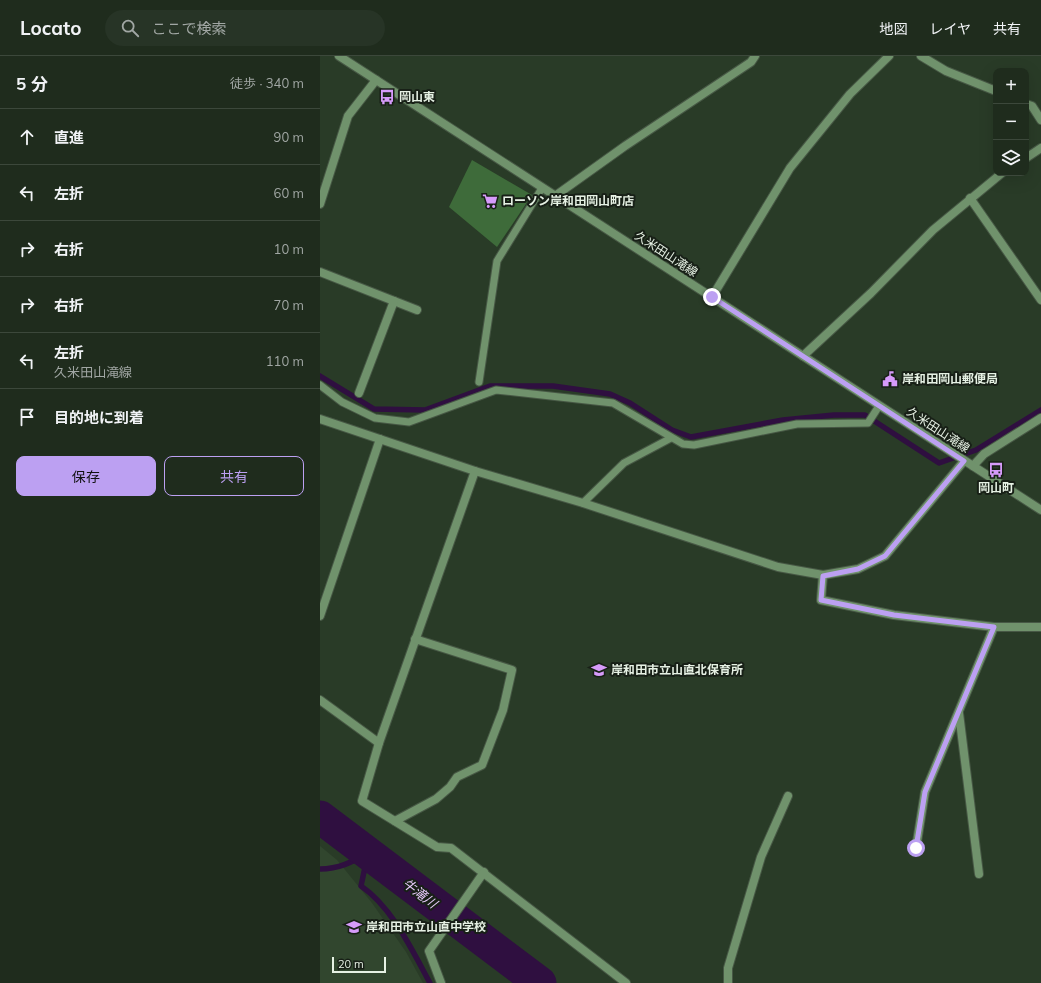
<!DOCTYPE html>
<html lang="ja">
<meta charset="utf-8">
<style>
body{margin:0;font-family:Mulish,"Noto Sans JP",sans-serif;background:#273426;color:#f1f3f6}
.controls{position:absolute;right:12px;top:12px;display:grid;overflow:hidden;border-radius:8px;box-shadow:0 4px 16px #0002}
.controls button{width:36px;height:36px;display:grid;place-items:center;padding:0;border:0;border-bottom:1px solid #3c483b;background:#1f2c1d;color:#f1f3f6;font:20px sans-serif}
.scale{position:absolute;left:12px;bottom:10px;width:54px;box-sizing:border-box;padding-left:4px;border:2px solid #e6f1e4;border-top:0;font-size:11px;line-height:14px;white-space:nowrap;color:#e6f1e4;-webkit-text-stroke:3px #182017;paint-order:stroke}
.stop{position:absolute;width:12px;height:12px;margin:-9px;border:3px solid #bca0f2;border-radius:50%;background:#fff}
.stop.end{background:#bca0f2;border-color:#fff;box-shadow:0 1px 4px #0008}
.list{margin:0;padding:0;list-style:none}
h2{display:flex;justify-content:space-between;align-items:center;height:52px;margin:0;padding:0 16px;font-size:17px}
h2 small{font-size:13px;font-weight:400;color:#a1a7a4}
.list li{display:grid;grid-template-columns:26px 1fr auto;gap:12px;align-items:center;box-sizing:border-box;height:56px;padding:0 16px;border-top:1px solid #3c483b}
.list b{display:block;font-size:15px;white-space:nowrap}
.list p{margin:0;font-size:13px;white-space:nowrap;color:#a1a7a4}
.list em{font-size:13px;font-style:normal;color:#a1a7a4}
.actions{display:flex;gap:8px;padding:12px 16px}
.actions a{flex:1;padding:9px 0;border:1px solid #bca0f2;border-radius:8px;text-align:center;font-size:14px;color:#bca0f2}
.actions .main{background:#bca0f2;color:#111}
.icon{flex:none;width:22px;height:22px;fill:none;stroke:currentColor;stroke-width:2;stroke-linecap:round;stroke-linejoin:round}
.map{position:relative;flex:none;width:721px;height:927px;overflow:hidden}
header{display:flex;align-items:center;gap:24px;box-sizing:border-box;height:56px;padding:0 20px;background:#1f2c1d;border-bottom:1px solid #3c483b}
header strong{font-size:19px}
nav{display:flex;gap:22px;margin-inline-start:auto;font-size:14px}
.search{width:280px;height:36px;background:#273426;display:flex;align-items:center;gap:10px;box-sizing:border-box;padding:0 14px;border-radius:22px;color:#a1a7a4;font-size:15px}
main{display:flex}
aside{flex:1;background:#1f2c1d}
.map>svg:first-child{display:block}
.built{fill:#31462e}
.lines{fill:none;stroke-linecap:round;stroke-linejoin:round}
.stream{stroke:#2f0f40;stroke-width:5.5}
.river{stroke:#2f0f40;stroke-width:33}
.building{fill:#3e6b3a}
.service-casing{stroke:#475845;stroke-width:9}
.minor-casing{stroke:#475845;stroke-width:10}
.tertiary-casing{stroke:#475845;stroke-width:10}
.service{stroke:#70926c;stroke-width:7}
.minor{stroke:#70926c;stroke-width:8}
.tertiary{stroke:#70926c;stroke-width:8}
.route{stroke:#bca0f2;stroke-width:5}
.labels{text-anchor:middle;stroke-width:4;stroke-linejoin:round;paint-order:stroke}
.poi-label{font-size:12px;font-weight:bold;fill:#e6f1e4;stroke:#182017;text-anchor:start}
.street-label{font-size:12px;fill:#e6f1e4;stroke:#182017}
.water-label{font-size:13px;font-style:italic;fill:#eacdfe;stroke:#182017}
</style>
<header>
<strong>Locato</strong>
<div class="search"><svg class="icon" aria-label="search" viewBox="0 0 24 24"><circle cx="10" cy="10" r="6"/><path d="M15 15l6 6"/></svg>ここで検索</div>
<nav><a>地図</a><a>レイヤ</a><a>共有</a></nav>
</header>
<main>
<aside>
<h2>5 分<small>徒歩 · 340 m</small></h2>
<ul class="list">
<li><svg class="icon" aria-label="ahead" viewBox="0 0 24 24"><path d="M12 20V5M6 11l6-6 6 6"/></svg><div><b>直進</b></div><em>90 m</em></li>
<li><svg class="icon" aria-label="left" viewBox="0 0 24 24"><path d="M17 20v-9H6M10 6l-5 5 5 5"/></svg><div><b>左折</b></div><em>60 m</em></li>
<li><svg class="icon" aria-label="right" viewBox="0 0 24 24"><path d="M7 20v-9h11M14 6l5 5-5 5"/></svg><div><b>右折</b></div><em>10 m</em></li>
<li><svg class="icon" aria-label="right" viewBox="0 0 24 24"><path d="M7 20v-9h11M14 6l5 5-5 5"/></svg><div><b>右折</b></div><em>70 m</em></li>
<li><svg class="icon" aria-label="left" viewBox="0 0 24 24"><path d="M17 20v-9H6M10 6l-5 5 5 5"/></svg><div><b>左折</b><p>久米田山滝線</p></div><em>110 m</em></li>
<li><svg class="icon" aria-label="arrive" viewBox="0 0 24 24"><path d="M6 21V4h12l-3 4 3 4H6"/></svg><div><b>目的地に到着</b></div></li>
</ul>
<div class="actions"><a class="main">保存</a><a>共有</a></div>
</aside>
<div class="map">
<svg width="721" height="927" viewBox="0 0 721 927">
<rect width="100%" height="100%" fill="#293b27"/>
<polygon class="built" points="0,790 17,804 52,847 86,896 103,927 0,927"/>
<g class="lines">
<g class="stream">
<polyline points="0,320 54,353 105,354 170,330 233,330 290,338 310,347 352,374 371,381 463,364 514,359 545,359 619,407 656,394 721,354"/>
<path d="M48 797 41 830C72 851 92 894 110 927"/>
<path d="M0 813C19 813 32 806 48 797"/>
</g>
<polyline class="river" points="0,761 220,927"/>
</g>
<polygon class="building" points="152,104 212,139 177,191 129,151"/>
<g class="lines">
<g class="service-casing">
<g id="service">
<polyline points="159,326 177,205 222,132"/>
<polyline points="0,329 22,346 55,362 89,366 176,334 293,347 363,388 374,389 477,368 548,367 559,350"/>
<polyline points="263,447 304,407 351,382"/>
</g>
</g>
<g class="minor-casing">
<g id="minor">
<polyline points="601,0 626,15 676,35"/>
<polyline points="706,48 712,50 721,64"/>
<polyline points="706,102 721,92"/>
<polyline points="235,140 305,90 431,6 435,0"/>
<polyline points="650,142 721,244"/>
<polyline points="0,148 28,60 56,24"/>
<polyline points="0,216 97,254"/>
<polyline points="392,241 470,112 530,38 569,0"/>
<polyline points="483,300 551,237 613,174 682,117"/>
<polyline points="39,337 74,245"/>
<polyline points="0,363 155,415 263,447 458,511 503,519 538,513 565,500 644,405"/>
<polyline points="653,410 664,398 721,362"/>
<polyline points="155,415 59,687 42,745 117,791 131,792 306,927"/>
<polyline points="503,519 501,544 574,559 674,571"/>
<polyline points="0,560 60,383"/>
<polyline points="0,644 59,687"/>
<polyline points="639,657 659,818"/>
<polyline points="75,765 116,743 130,731 137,721 162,709 183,654 192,614 95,583"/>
<polyline points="596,792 605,736 674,571 721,571"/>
<polyline points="121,927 109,895 164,816"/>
<polyline points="408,927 408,912 441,801 468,740"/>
</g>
</g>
<g class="tertiary-casing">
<polyline id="tertiary" points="19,0 721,454"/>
</g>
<use href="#service" class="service"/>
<use href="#minor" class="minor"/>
<use href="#tertiary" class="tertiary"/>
</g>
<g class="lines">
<polyline class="route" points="392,241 644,405 565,500 538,513 503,520 501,544 574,559 674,571 605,736 596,792"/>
</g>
<defs>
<g id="bus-bare" transform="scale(1.2)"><path d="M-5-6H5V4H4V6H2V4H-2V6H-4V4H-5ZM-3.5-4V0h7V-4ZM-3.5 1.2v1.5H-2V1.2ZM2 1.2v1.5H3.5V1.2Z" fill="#d69bfa" stroke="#182017" stroke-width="2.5" paint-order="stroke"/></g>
<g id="supermarket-bare" transform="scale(1.2)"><path d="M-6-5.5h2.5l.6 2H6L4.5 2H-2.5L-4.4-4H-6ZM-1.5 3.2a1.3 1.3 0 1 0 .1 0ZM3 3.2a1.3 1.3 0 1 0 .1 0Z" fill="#d69bfa" stroke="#182017" stroke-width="2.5" paint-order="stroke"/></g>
<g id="civic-bare" transform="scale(1.2)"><path d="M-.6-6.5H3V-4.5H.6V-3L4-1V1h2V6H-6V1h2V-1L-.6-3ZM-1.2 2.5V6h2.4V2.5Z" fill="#d69bfa" stroke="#182017" stroke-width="2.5" paint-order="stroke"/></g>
<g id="school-bare" transform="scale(1.2)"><path d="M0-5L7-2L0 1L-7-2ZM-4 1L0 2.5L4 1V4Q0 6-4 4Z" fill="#d69bfa" stroke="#182017" stroke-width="2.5" paint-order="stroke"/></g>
</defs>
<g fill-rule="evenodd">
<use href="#bus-bare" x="67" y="41"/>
<use href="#supermarket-bare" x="170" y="145"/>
<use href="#civic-bare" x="570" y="323"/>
<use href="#bus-bare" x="676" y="414"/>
<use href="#school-bare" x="279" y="614"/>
<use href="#school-bare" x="34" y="871"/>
</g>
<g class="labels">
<g class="poi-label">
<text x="79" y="45">岡山東</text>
<text x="182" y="149">ローソン岸和田岡山町店</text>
<text x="582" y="327">岸和田岡山郵便局</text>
<text x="676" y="436" text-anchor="middle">岡山町</text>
<text x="291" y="618">岸和田市立山直北保育所</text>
<text x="46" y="875">岸和田市立山直中学校</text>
</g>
<g class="street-label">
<text transform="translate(346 198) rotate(33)" y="4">久米田山滝線</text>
<text transform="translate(618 374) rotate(33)" y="4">久米田山滝線</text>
</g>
<g class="water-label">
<text transform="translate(100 837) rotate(37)" y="5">牛滝川</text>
</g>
</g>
</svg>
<div class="controls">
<button>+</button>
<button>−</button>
<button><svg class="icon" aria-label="layers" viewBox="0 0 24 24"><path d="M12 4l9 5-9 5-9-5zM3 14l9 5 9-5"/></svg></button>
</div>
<div class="scale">20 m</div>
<div class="stop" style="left:596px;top:792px"></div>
<div class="stop end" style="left:392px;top:241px"></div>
</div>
</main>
